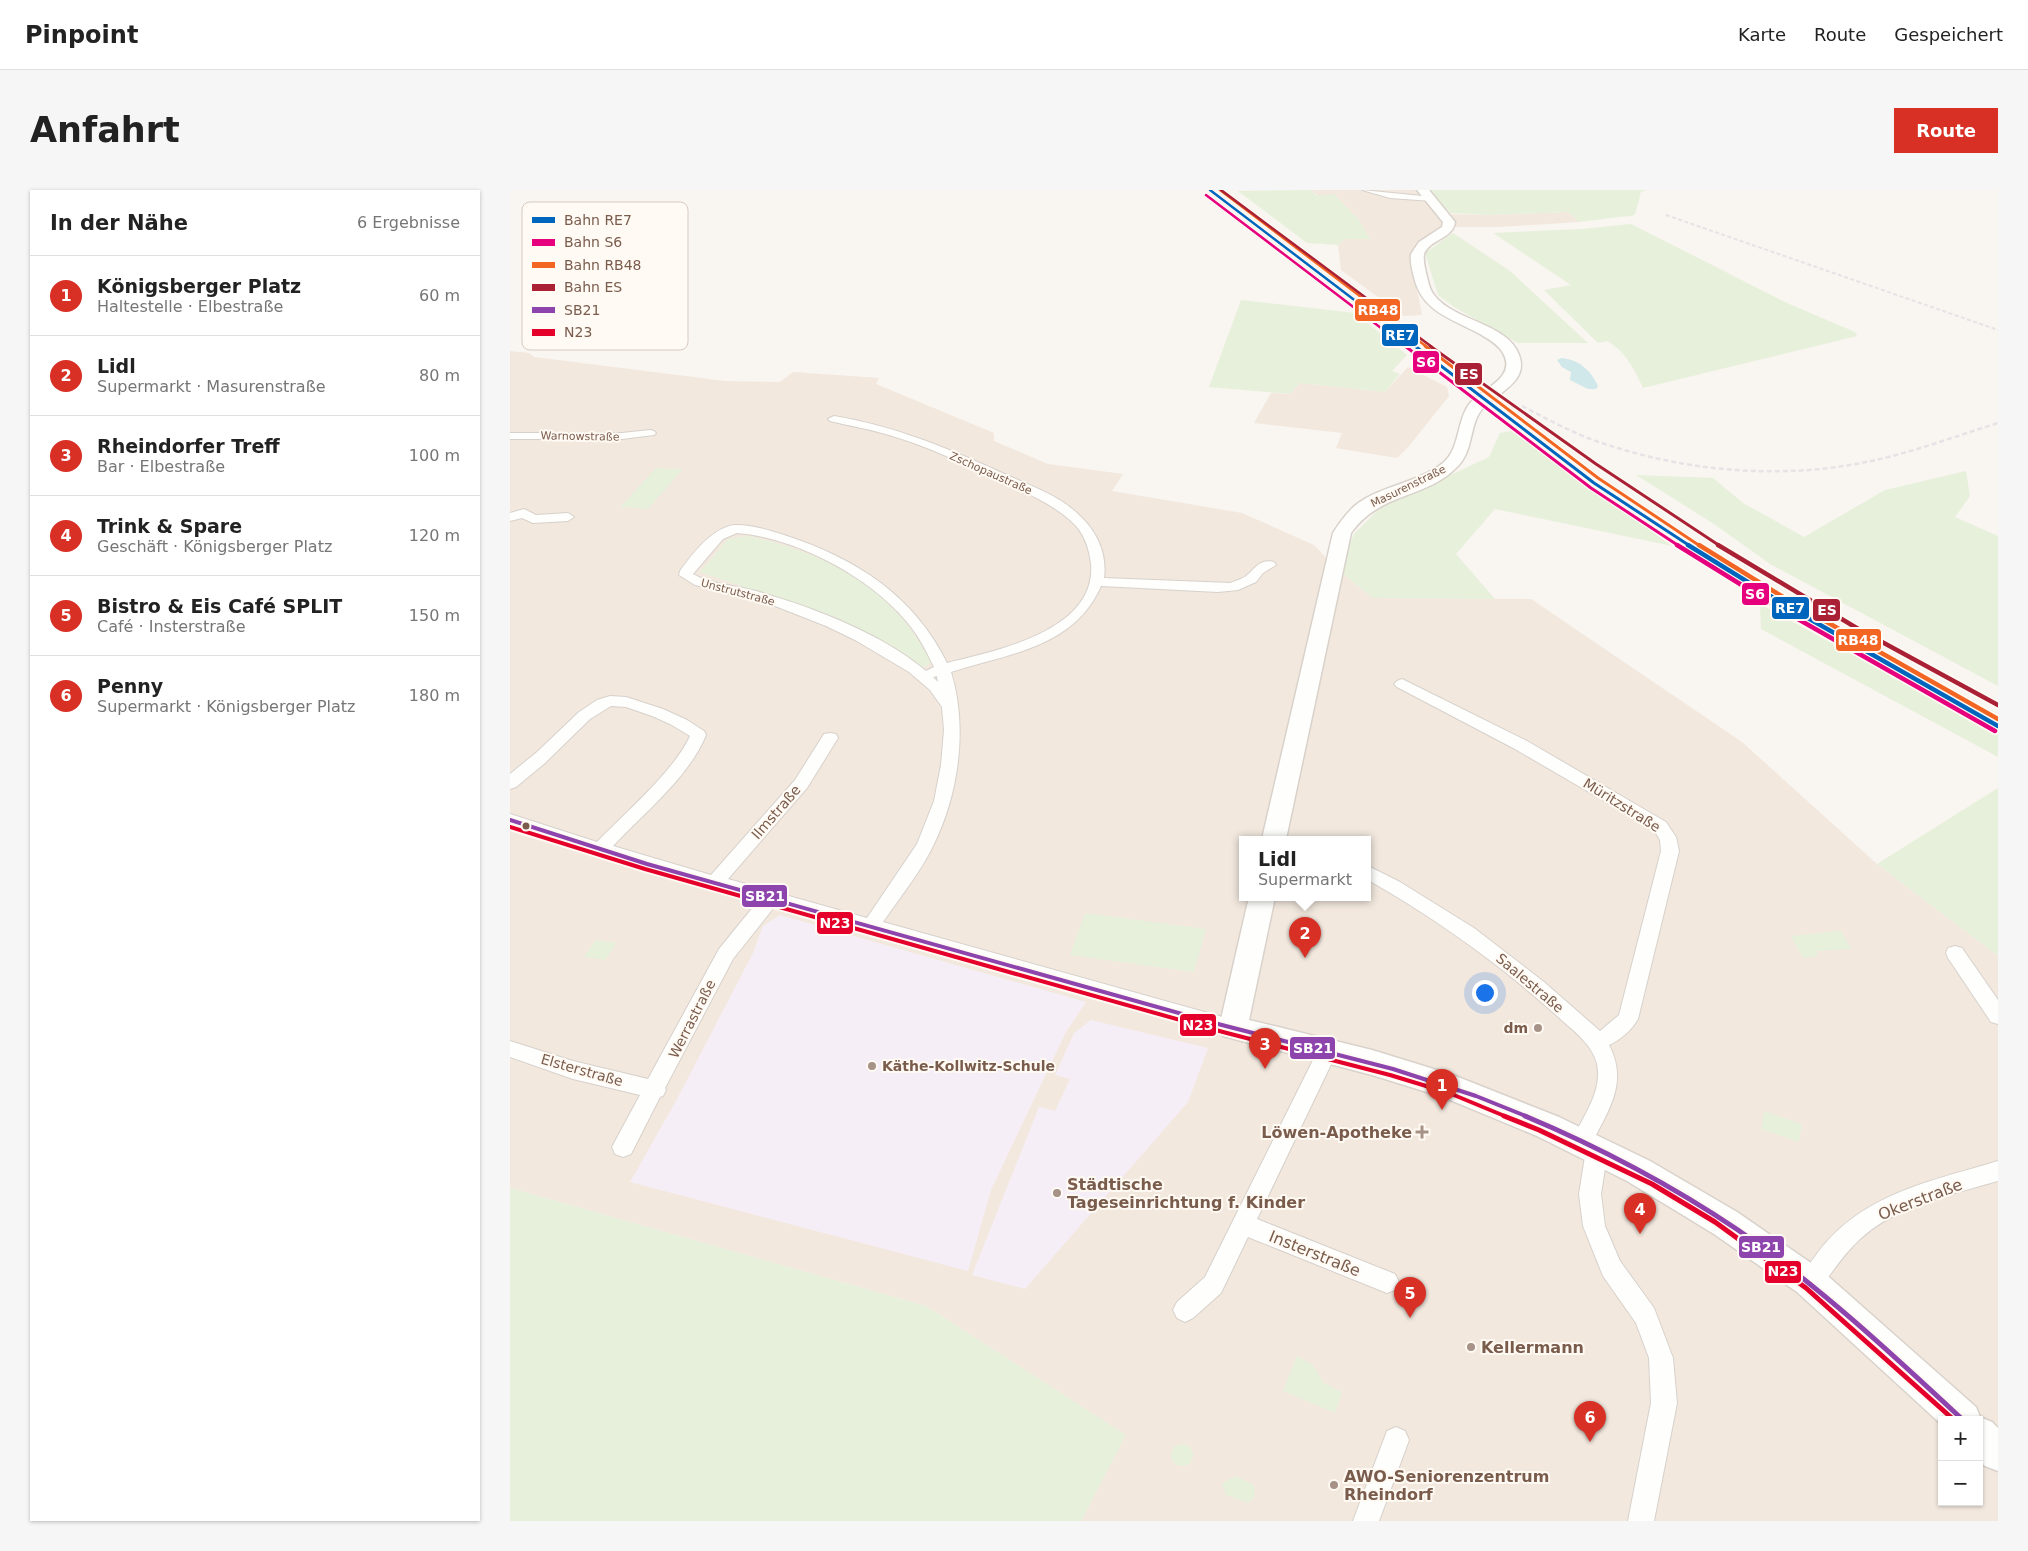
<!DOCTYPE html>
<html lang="de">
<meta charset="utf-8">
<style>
body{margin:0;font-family:"DejaVu Sans",sans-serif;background:#f6f6f6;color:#222}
.controls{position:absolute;right:15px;bottom:15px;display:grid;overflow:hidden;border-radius:0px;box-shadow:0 1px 4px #0004}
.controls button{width:45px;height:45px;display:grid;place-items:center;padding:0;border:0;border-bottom:1px solid #e0e0e0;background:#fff;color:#222;font:25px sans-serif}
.you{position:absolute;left:974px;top:802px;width:18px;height:18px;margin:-12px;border:4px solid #fff;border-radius:50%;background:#1a73e8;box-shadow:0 0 0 8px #1a73e833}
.badge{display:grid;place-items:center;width:32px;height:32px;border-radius:50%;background:#d93025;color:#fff;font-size:16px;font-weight:700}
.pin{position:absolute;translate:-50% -41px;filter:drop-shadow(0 1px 2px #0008)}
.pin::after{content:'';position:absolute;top:26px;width:18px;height:15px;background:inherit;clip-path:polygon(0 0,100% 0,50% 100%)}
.popup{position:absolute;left:729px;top:646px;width:132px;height:65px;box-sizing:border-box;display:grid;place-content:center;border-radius:0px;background:#fff;filter:drop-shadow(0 1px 4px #0005);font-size:16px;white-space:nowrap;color:#767676}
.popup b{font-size:19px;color:#222}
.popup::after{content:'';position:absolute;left:50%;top:100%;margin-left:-10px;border:10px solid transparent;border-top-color:#fff}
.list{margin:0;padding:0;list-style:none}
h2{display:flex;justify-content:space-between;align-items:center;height:65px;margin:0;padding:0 20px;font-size:21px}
h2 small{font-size:16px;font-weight:400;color:#767676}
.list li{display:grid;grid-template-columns:32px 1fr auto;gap:15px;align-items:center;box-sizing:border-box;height:80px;padding:0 20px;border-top:1px solid #e0e0e0}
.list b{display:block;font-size:19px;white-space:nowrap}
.list p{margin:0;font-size:16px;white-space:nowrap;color:#767676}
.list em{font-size:16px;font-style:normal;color:#767676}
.map{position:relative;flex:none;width:1488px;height:1331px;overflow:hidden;border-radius:0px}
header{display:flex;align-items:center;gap:30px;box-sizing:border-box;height:70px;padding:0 25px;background:#fff;border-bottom:1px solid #e0e0e0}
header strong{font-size:24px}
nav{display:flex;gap:28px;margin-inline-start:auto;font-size:18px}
.intro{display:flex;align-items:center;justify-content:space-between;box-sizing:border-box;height:120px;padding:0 30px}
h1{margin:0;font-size:35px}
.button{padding:12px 22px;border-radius:0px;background:#d93025;color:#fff;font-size:18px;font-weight:700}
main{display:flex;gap:30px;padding:0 30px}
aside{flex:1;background:#fff;border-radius:0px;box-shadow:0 1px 4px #0004}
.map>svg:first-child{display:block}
.residential{fill:#f2e8de;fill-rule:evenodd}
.education{fill:#f6eef6}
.green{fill:#e7f0db}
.water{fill:#d0e8ea}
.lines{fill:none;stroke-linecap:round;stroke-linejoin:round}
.minor-casing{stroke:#d7d1cb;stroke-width:2}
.secondary-casing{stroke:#d9d2cb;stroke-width:3}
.minor{fill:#fefefd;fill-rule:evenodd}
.secondary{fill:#fefefd;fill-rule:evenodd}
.rail-far1{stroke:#e6e3e7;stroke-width:2;stroke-dasharray:4 2.5;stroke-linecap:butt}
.rail{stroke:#e6e3e7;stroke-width:2.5;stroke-dasharray:5 3;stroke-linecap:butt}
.bus-1-far1-casing{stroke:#fffaf3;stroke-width:8}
.bus-1-casing{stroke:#fffaf3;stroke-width:9}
.bus-2-far1-casing{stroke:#fffaf3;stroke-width:8}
.bus-2-casing{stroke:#fffaf3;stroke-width:9}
.bus-1-far1{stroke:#8e44ad;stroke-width:4}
.bus-1{stroke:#8e44ad;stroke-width:5}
.bus-2-far1{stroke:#e4002b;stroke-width:4}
.bus-2{stroke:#e4002b;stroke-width:5}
.rail-1-far2-casing{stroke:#fffaf3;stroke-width:4.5}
.rail-1-far1-casing{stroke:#fffaf3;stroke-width:5.5}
.rail-1-casing{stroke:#fffaf3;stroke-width:8}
.rail-2-far2-casing{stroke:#fffaf3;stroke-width:4.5}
.rail-2-far1-casing{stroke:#fffaf3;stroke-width:5.5}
.rail-2-casing{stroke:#fffaf3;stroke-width:8}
.rail-3-far2-casing{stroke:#fffaf3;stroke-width:4.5}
.rail-3-far1-casing{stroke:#fffaf3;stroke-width:5.5}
.rail-3-casing{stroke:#fffaf3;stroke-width:8}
.rail-4-far2-casing{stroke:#fffaf3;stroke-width:4.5}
.rail-4-far1-casing{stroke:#fffaf3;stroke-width:5.5}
.rail-4-casing{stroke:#fffaf3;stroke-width:8}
.rail-1-far2{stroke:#0065bd;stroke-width:2.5}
.rail-1-far1{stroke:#0065bd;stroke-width:3}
.rail-1{stroke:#0065bd;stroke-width:4.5}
.rail-2-far2{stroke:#e6007e;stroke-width:2.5}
.rail-2-far1{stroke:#e6007e;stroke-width:3}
.rail-2{stroke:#e6007e;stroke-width:4.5}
.rail-3-far2{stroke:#f26522;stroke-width:2.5}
.rail-3-far1{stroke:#f26522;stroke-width:3}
.rail-3{stroke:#f26522;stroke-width:4.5}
.rail-4-far2{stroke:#aa2135;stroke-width:2.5}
.rail-4-far1{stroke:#aa2135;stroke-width:3}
.rail-4{stroke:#aa2135;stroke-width:4.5}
.bus-dot{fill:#7a5c4d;stroke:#fffaf3;stroke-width:2}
.poi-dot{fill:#a69286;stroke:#fffaf3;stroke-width:2}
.labels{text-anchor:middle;stroke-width:4;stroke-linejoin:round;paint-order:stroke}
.far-street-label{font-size:11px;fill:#7a5c4d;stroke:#fffaf3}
.street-label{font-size:14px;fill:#7a5c4d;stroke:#fffaf3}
.poi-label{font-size:14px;font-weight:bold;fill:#7a5c4d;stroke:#fffaf3;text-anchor:end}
.near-poi-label{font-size:16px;font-weight:bold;fill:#7a5c4d;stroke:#fffaf3;text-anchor:start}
.near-street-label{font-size:16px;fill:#7a5c4d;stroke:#fffaf3}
.key{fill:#fffaf3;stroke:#d7cbc1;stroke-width:1}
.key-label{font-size:14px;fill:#7a5c4d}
.line-badge{stroke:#fffaf3;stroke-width:2}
.badge-label{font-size:14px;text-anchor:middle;font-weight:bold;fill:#fff}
</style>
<header>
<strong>Pinpoint</strong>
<nav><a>Karte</a><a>Route</a><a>Gespeichert</a></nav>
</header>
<div class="intro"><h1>Anfahrt</h1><a class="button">Route</a></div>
<main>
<aside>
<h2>In der Nähe<small>6 Ergebnisse</small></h2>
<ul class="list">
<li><span class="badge">1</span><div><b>Königsberger Platz</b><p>Haltestelle · Elbestraße</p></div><em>60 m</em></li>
<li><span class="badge">2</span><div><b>Lidl</b><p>Supermarkt · Masurenstraße</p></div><em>80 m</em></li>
<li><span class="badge">3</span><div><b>Rheindorfer Treff</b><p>Bar · Elbestraße</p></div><em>100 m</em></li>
<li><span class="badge">4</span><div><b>Trink &amp; Spare</b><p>Geschäft · Königsberger Platz</p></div><em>120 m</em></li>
<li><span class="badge">5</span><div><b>Bistro &amp; Eis Café SPLIT</b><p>Café · Insterstraße</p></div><em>150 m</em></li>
<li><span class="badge">6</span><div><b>Penny</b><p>Supermarkt · Königsberger Platz</p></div><em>180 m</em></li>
</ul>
</aside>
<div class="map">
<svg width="1488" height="1331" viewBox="0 0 1488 1331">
<rect width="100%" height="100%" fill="#f9f5f0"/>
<g class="residential">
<polygon points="801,0 909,0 930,24 979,25 1058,22 1069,32 989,37 935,37 900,63 912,125 894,126 831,80 828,55 835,49 860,49"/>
<path d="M0 161 19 163 24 167 215 191 270 192 283 182 369 188 366 194 484 243V251L538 274 613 284 602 301 732 323 804 355 828 380 863 408 1021 409 1232 552 1367 674 1488 766V1331H571L615 1245 416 1116 0 998ZM732 649H858V707H732ZM1432 1230H1469V1312H1432Z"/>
<polygon points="898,177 937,197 939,206 899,256 887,268 826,258 832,243 744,233 761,203 780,204 790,193 875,202"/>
</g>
<g class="education">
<polygon points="270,725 576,812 556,842 481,1000 458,1081 120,992 166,911 243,763 253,736"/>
<polygon points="581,830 698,858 678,912 515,1099 462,1085 529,917 545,921 560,889 545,885 564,843"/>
</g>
<g class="green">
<polygon points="801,0 807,6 824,4 849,30 860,49 835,49 828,55 797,53 728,1"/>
<path d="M920 0H1137L1131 2 1125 24 1122 26C1104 27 1087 30 1069 32L1058 22 979 25 940 23Z"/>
<path d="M1121 34 1277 113 1345 142 1347 146 1133 198C1124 178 1116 163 1098 151L1088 153 1034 100 1061 95 983 43 1072 39Z"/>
<polygon points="943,43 1000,81 1078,153 1008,153 944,117 928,105 915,63"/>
<polygon points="731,110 845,123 897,165 882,181 890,184 875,202 790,193 780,204 699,197"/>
<polygon points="1001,241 1162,356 985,319 946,364 985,409 863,408 828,380 844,344 870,318 979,267 990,243"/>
<polygon points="146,278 173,279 138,319 110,317"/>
<polygon points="1456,281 1460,306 1445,327 1488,346 1488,496 1260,374 1204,334 1126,285 1203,288 1233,313 1294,347 1375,300"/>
<path d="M238 346C289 357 343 378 381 417 397 432 409 451 421 469V473L414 477 406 475 280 413 190 382 218 349Z"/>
<polygon points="1250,414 1488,544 1488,567 1251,439"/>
<polygon points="1488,598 1488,766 1367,674"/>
<polygon points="575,723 696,739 684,782 560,765"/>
<polygon points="1331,741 1341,759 1306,761 1308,766 1293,768 1281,746"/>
<polygon points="86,750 107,753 95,770 74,767"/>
<polygon points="1254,921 1292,934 1289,952 1251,939"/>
<polygon points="0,998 416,1116 616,1245 571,1331 0,1331"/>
<polygon points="787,1166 803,1175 814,1193 832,1202 825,1223 773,1201"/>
<circle cx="672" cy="1265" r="11"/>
<polygon points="725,1286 744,1295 745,1306 738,1313 716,1305 712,1294"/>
</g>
<path class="water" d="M1052 168C1070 170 1081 181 1088 196L1086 199H1078L1060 190 1061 182 1052 177 1047 170Z"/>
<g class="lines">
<g class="minor-casing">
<g id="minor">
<polygon points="852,0 922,7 926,9 922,11 880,8"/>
<path d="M324 226C386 236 442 260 499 286 524 297 552 307 571 327 588 343 597 365 594 388L720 393C725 391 732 389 736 386 745 379 749 368 764 372L766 375 753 383 746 392 728 400 708 402 591 396C564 458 497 464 441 482 458 537 449 604 423 656 410 683 390 707 373 732L723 830 730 832 733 838 730 844 723 846 265 716 223 769 155 898 156 900 153 906 150 907 121 964 113 967 105 964 102 957 130 905 63 889 0 867V851L63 871 138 889 209 759 248 711 84 663 0 636V624L87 652C114 624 165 580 180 546L160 534 142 526 116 517 101 516 80 529 35 573 6 597 0 599V584L27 562 69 522 87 510 100 506 116 507 153 519 177 530 194 541 196 545C179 587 134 623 103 656L201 685 285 590 314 544 320 543 326 544 328 548 297 598 218 689 357 728 407 654 424 611 431 575 434 540 432 517 420 500 399 482 345 450 316 436 260 414 185 395 169 385 170 381C182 364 202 338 224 335 241 334 261 341 277 346 347 369 404 406 437 473 485 461 587 441 581 374 579 357 574 342 560 330 539 312 513 301 488 290 452 273 417 256 379 245 360 239 340 236 320 231L318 229ZM227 343C288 348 364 389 401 437 411 450 417 463 424 477L416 481C371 443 302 417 246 401 225 395 202 395 183 384L213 349ZM427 486V487L428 492 423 487Z"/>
<polygon points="140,240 144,241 146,243 144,245 112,249 0,249 0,243 112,243"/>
<polygon points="14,319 26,325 58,323 64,327 58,331 23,333 12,328 0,331 0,323"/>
<path d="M892 489 1017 551 1156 632 1166 647 1169 661 1128 829C1122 840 1110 850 1099 855 1118 891 1100 918 1083 951L1087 949 1095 952 1098 959 1091 1004 1095 1036 1110 1071 1144 1118 1163 1168 1167 1213 1144 1331H1118L1141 1213 1139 1168 1126 1133 1093 1086 1073 1036 1069 1004 1076 960 1072 962 1064 959 1061 952C1072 928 1093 902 1087 874 1082 853 1061 839 1046 825 988 773 925 728 858 690V676L890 692 964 738 1034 792 1090 841 1109 825 1151 661 1150 650 1144 640 1005 559 887 497 884 494 887 491Z"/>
<polygon points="1445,756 1452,758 1488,810 1488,834 1481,832 1438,768 1436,763 1438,758"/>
<polygon points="817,854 824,856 827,862 747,1029 885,1084 889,1092 885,1100 877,1103 738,1047 711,1103 683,1128 675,1132 667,1128 663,1120 667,1112 695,1087 810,856"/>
<path d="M1488 971V991C1440 1005 1386 1015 1349 1050 1333 1065 1321 1084 1308 1101L1300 1104 1292 1101 1288 1093C1293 1081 1302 1071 1309 1061 1354 1003 1422 991 1488 971Z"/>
<polygon points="886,1237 895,1241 899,1250 869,1331 843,1331 877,1241"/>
</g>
</g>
<g class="secondary-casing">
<g id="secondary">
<path d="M907 0H919L945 32C943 49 920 49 914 64 913 71 915 77 916 83 918 90 919 99 924 105 943 131 998 133 1009 165 1019 191 989 202 974 217 958 233 965 261 946 278 915 309 870 302 841 343L776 649H752L823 343C830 332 837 322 847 314 873 295 908 293 933 273 951 258 946 229 961 212 974 198 1007 187 993 163 988 154 978 149 970 144 942 129 911 121 904 87 902 79 900 72 901 64L909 52 932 37 933 32Z"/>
<polygon points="739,707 765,707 739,830 862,860 943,885 1049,927 1140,971 1227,1022 1311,1080 1466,1217 1470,1227 1482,1232 1488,1238 1488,1281 1475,1276 1469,1271 1469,1230 1432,1230 1432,1235 1287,1102 1204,1044 1117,991 1027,946 933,907 862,885 713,846 709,838"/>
</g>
</g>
<use href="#minor" class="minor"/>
<use href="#secondary" class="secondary"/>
<polyline class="rail-far1" points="1156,25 1488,140"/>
<path class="rail" d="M1012 216C1039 230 1066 245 1095 254 1179 282 1274 290 1361 271 1404 262 1446 246 1488 233"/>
<g class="bus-1-far1-casing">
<polyline id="bus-1-far1" points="0,630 137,674 708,834 883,879 966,906 1018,927"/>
</g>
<g class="bus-1-casing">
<path id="bus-1" d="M1015 926C1089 957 1161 995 1228 1040 1309 1096 1381 1163 1453 1230"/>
</g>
<g class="bus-2-far1-casing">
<polyline id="bus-2-far1" points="0,637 135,679 506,784 713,842 880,885 939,903 997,927"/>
</g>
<g class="bus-2-casing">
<polyline id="bus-2" points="994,926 1029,940 1142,994 1205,1032 1296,1098 1444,1230"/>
</g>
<use href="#bus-1-far1" class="bus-1-far1"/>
<use href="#bus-1" class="bus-1"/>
<use href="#bus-2-far1" class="bus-2-far1"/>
<use href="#bus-2" class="bus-2"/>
<g class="rail-1-far2-casing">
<polyline id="rail-1-far2" points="700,0 906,157"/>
</g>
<g class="rail-1-far1-casing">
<polyline id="rail-1-far1" points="905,156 1084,293 1180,356"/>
</g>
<g class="rail-1-casing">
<polyline id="rail-1" points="1178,355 1275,415 1488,536"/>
</g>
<g class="rail-2-far2-casing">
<polyline id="rail-2-far2" points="696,5 896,157"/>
</g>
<g class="rail-2-far1-casing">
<polyline id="rail-2-far1" points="895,156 1081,298 1169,356"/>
</g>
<g class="rail-2-casing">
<polyline id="rail-2" points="1167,355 1272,420 1485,541"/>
</g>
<g class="rail-3-far2-casing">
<polyline id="rail-3-far2" points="710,0 917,157"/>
</g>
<g class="rail-3-far1-casing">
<polyline id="rail-3-far1" points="915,156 1088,288 1190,356"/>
</g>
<g class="rail-3-casing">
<polyline id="rail-3" points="1189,355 1278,410 1488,529"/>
</g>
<g class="rail-4-far2-casing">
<polyline id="rail-4-far2" points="711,0 922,157"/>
</g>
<g class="rail-4-far1-casing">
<polyline id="rail-4-far1" points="920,156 1086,274 1210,356"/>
</g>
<g class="rail-4-casing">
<polyline id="rail-4" points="1208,355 1350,440 1488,515"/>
</g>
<use href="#rail-1-far2" class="rail-1-far2"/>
<use href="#rail-1-far1" class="rail-1-far1"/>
<use href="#rail-1" class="rail-1"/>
<use href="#rail-2-far2" class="rail-2-far2"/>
<use href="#rail-2-far1" class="rail-2-far1"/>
<use href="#rail-2" class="rail-2"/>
<use href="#rail-3-far2" class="rail-3-far2"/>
<use href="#rail-3-far1" class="rail-3-far1"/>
<use href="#rail-3" class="rail-3"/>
<use href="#rail-4-far2" class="rail-4-far2"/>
<use href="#rail-4-far1" class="rail-4-far1"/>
<use href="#rail-4" class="rail-4"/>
</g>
<circle class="bus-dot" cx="16" cy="636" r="4.5"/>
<g class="poi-dot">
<circle cx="1028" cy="838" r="5"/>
<circle cx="362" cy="876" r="5"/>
<path d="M909.5 934.5h5v5h5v5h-5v5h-5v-5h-5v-5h5z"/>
<circle cx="547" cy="1003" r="5"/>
<circle cx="961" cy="1157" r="5"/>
<circle cx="824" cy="1295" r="5"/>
</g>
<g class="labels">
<g class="far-street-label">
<text transform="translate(70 246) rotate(1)" y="4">Warnowstraße</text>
<text transform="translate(481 283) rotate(24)" y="4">Zschopaustraße</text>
<text transform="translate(898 296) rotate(-26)" y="4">Masurenstraße</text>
<text transform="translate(228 402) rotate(15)" y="4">Unstrutstraße</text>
</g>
<g class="street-label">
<text transform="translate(1112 615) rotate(32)" y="5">Müritzstraße</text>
<text transform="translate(266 622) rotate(-49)" y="5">Ilmstraße</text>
<text transform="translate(1020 793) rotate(40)" y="5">Saalestraße</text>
<text transform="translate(182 829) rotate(-63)" y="5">Werrastraße</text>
<text transform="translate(72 880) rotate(16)" y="5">Elsterstraße</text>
</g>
<g class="poi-label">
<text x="1018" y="843">dm</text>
<text x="372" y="881" text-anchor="start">Käthe-Kollwitz-Schule</text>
</g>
<g class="near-poi-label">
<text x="902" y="948" text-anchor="end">Löwen-Apotheke</text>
<text x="557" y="1000">Städtische<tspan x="557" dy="18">Tageseinrichtung f. Kinder</tspan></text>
<text x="971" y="1163">Kellermann</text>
<text x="834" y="1292">AWO-Seniorenzentrum<tspan x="834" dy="18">Rheindorf</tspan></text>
</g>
<g class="near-street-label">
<text transform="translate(1410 1009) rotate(-21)" y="6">Okerstraße</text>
<text transform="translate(805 1063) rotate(22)" y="6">Insterstraße</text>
</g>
</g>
<rect x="12" y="12" width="166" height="148" rx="8" class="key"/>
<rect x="22" y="27" width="23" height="6" fill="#0065bd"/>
<rect x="22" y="49" width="23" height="7" fill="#e6007e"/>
<rect x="22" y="72" width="23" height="6" fill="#f26522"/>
<rect x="22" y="94" width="23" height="7" fill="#aa2135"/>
<rect x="22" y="117" width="23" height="6" fill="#8e44ad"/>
<rect x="22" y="139" width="23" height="7" fill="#e4002b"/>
<g class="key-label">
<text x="54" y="35">Bahn RE7</text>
<text x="54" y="57">Bahn S6</text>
<text x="54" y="80">Bahn RB48</text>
<text x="54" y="102">Bahn ES</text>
<text x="54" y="125">SB21</text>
<text x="54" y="147">N23</text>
</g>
<g class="line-badge">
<rect x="844" y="108" width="47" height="24" rx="5" fill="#f26522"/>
<rect x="871" y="133" width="38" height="24" rx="5" fill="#0065bd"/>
<rect x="902" y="160" width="28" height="24" rx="5" fill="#e6007e"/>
<rect x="944" y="172" width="29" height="24" rx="5" fill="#aa2135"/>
<rect x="1231" y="392" width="29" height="24" rx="5" fill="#e6007e"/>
<rect x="1261" y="406" width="39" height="24" rx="5" fill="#0065bd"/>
<rect x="1302" y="408" width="29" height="24" rx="5" fill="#aa2135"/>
<rect x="1325" y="438" width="47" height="24" rx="5" fill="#f26522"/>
<rect x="231" y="694" width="47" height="24" rx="5" fill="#8e44ad"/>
<rect x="306" y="721" width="38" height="24" rx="5" fill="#e4002b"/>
<rect x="669" y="823" width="38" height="24" rx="5" fill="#e4002b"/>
<rect x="779" y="846" width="47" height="24" rx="5" fill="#8e44ad"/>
<rect x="1228" y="1045" width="47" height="24" rx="5" fill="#8e44ad"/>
<rect x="1254" y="1070" width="38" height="24" rx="5" fill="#e4002b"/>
</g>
<g class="badge-label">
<text x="868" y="125">RB48</text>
<text x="890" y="150">RE7</text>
<text x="916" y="177">S6</text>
<text x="959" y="189">ES</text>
<text x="1245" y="409">S6</text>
<text x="1280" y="423">RE7</text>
<text x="1317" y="425">ES</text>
<text x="1348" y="455">RB48</text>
<text x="255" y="711">SB21</text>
<text x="325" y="738">N23</text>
<text x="688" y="840">N23</text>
<text x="803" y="863">SB21</text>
<text x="1251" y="1062">SB21</text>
<text x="1273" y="1086">N23</text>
</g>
</svg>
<div class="controls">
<button>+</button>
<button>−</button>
</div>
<div class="you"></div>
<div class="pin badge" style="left:932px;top:920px">1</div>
<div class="pin badge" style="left:795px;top:768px">2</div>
<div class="popup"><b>Lidl</b>Supermarkt</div>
<div class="pin badge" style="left:755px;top:879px">3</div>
<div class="pin badge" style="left:1130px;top:1044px">4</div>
<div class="pin badge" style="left:900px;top:1128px">5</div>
<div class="pin badge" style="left:1080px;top:1252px">6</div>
</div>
</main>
